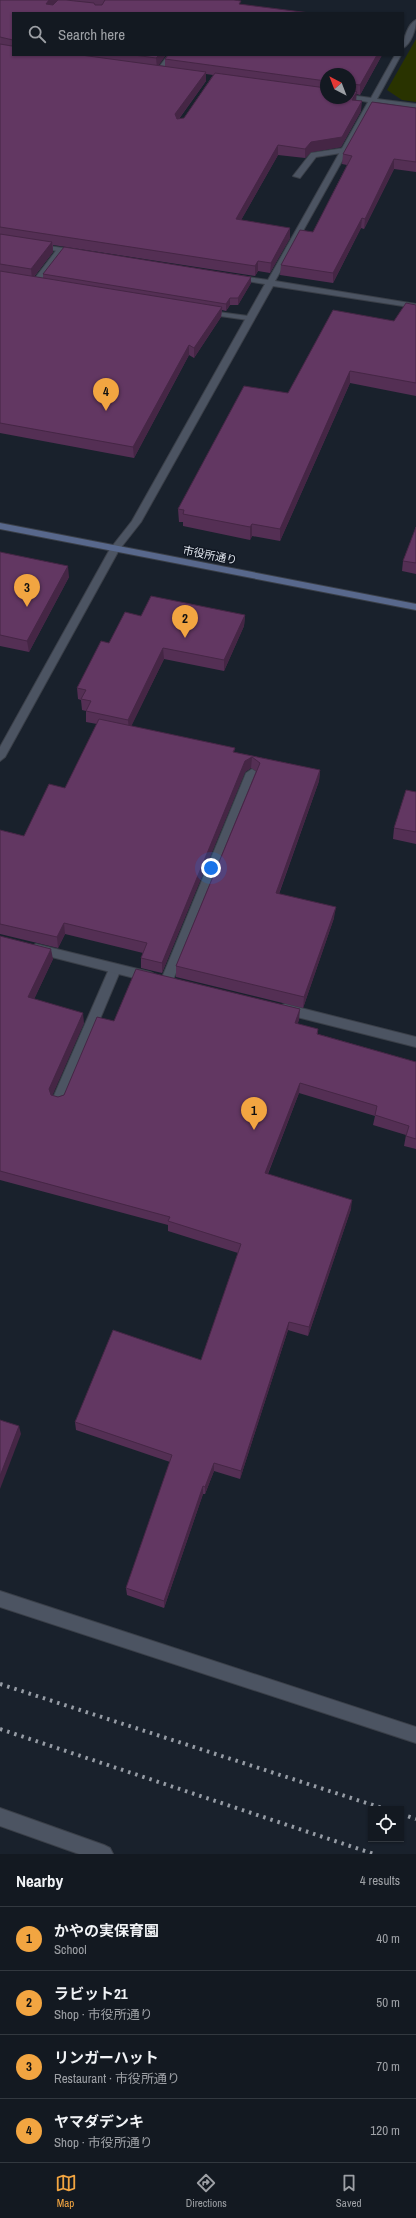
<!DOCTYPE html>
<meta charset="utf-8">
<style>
body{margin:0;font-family:"Archivo Narrow","Noto Sans JP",sans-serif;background:#20262e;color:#f1f3f6}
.controls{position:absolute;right:12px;bottom:12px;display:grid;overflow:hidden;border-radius:0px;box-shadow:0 1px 3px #0004}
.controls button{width:36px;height:36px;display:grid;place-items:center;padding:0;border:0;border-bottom:1px solid #32383f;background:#131921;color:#f1f3f6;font:20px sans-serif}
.compass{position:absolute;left:320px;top:68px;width:36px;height:36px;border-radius:50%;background:#131921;box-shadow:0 1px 3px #0004;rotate:318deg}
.you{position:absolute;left:211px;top:868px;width:14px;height:14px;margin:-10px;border:3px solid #fff;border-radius:50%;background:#1a73e8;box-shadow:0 0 0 6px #1a73e833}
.badge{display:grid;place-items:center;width:26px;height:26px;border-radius:50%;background:#f2a541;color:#111;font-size:13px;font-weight:700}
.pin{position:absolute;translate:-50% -33px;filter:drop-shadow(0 1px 2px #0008)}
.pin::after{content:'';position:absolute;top:21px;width:14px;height:12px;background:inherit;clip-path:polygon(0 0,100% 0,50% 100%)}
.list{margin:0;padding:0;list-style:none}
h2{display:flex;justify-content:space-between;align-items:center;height:52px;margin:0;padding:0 16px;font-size:17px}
h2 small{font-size:13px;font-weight:400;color:#9da0a5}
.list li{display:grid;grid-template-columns:26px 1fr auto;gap:12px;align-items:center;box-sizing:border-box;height:64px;padding:0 16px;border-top:1px solid #32383f}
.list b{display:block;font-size:15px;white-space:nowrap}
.list p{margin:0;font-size:13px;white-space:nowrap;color:#9da0a5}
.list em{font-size:13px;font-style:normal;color:#9da0a5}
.icon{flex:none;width:22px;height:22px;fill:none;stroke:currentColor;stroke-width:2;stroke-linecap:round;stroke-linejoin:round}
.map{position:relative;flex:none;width:416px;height:1854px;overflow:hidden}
.search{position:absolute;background:#131921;box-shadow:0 1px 3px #0004;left:12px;right:12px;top:12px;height:44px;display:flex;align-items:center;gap:10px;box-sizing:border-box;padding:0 14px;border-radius:0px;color:#9da0a5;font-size:15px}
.sheet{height:308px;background:#131921}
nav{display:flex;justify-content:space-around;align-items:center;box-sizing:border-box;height:56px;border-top:1px solid #32383f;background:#131921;font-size:11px;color:#9da0a5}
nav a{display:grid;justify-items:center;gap:2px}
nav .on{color:#f2a541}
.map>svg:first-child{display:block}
.green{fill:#293300}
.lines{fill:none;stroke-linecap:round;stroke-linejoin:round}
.lane-casing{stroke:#3a3f48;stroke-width:2}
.street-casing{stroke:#3a3f48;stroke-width:2}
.secondary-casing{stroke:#3a3f48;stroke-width:2}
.lane{fill:#4c5462;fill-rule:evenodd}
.street{fill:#4c5462;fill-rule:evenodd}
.secondary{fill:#58688c;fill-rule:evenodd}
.rail{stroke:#969ca5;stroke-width:4;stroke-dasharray:2.5 5;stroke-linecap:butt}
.wall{fill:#542f54;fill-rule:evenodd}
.shaded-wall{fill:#452645}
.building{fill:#623762;stroke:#452645}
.labels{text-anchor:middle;stroke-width:3;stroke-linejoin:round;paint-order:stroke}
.street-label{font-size:11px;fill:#e0e5ed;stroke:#101722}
</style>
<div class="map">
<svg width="416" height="1854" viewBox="0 0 416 1854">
<rect width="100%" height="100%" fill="#19212c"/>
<polygon class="green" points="416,39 416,102 402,100 387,90"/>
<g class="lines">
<g class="lane-casing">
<g id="lane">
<polygon points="168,55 174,55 161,72 157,72 156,71"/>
<polygon points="344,148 347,148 347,152 316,157 300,178 293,176 311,153"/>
<polygon points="58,248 65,250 38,286 32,286 32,282"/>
<polygon points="203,310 248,316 252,318 248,320 206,314 203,314"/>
<polygon points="252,769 258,773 173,980 171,983 163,983 161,980 246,773"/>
<polygon points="115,964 119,966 121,969 66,1100 64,1104 59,1106 54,1104 52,1100 109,969 111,966"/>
</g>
</g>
<g class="street-casing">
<g id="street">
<path d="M416 20C416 29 411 44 403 48 403 39 408 24 416 20Z"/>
<polygon points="395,55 401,55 377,99 416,104 416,108 375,102 275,281 416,304 416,308 273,286 141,522 119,550 5,757 0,761 0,747 110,549 132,521 265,284 234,279 230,277 234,275 268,280 368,102 347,98 350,98 350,95 371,98"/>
<polygon points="34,244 78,250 82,252 78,254 37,248 33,246"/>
<polygon points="36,944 150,972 154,974 156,977 154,980 150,982 32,952 30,949 32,946"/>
<polygon points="285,1004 416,1037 416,1047 281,1013 279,1009 281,1005"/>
<polygon points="0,1591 416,1727 416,1743 0,1607"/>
<polygon points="0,1808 104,1845 110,1848 113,1854 79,1854 0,1826"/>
</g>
</g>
<g class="secondary-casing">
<polygon id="secondary" points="0,523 416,604 416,610 0,529"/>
</g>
<use href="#lane" class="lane"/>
<use href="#street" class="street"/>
<use href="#secondary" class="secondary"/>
<g class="rail">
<polyline points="0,1684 385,1809"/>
<polyline points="0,1729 374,1854"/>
<polyline points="401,1814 416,1819"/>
</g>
</g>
<g class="wall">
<path d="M0 0H234L13 13V55H166L158 65 165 66V59L168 55H382L360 95 356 94V100L361 111 341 147 311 152 305 158 278 155 241 220 290 238 270 273 258 271 255 276 53 245V252L34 277 43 278V274L251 277V283L238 305H230L226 311 222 310 221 317 194 358 189 355 134 458 0 433ZM206 74 213 75 184 118 179 119 206 81ZM326 74 350 98H326Z"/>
<polygon points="416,108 416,172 394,169 364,229 361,228 333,283 280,275 281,265 313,232 347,165 342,164 343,154"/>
<polygon points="416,305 416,396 350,383 280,541 252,536 250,540 183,526 183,522 179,522 178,509 288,393 394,321"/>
<polygon points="416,527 416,574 402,571 403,561"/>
<polygon points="0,552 69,577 29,652 0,646"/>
<polygon points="245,615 244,626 224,671 164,659 131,726 235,748 234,752 320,770 319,781 279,894 334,918 303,1008 176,977 176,966 256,771 251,768 245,772 162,973 141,968 141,958 143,953 65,934 58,948 0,934 0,830 24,836 65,788 97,724 86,722 86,711 82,710 81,700 78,699 77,688 109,643 141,616"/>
<polygon points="416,792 416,844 393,839 394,828"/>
<polygon points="0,936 53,959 34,999 84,1023 52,1095 58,1097 64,1095 114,1021 299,1020 297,1024 318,1029 318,1034 416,1062 416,1149 404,1146 406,1135 373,1125 375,1116 299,1093 268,1174 351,1209 308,1336 288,1330 240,1479 214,1471 205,1494 203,1494 164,1608 127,1595 126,1588 170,1462 76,1430 75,1422 201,1360 238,1253 168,1231 168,1225 0,1180"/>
</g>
<g class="shaded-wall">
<polygon points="49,0 57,0 57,2 46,13 46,4"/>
<polygon points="159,55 166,55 157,68 156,58"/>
<polygon points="377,55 382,55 360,95 360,85"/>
<polygon points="206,72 206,81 175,124 175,114"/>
<polygon points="357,92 356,101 352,100"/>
<polygon points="362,101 361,111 341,147 311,152 305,158 305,149 311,142"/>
<polygon points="278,145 278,155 236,229 236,219"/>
<polygon points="394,159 394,169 364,229 365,219"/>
<polygon points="362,218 361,228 333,283 333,273"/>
<polygon points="290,228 290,238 270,273 271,263"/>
<polygon points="52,242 53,252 32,279 31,269"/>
<polygon points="258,261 258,271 255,276 255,266"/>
<polygon points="251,277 251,283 238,305 238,298"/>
<polygon points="230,298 230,305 226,311 226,304"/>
<polygon points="222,307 221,317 194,358 194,348"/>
<polygon points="189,345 189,355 134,458 133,447"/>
<polygon points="350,371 350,383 280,541 280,529"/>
<polygon points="252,524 252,536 250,540 250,527"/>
<polygon points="68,566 69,577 29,652 27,641"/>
<polygon points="245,615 244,626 224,671 224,660"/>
<polygon points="163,648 164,659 129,731 128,720"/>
<polygon points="252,757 251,768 245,772 162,973 162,963 245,761"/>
<polygon points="320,770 319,781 275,904 276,893"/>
<polygon points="336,907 334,918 303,1008 304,997"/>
<polygon points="64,923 65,934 58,948 57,937"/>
<polygon points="51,949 53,959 30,1008 28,997"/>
<polygon points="300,1009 299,1020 294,1034 295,1023"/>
<polygon points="83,1013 84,1023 51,1099 49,1089"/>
<polygon points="300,1083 299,1093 264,1183 265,1173"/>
<polygon points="352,1200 351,1209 308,1336 309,1327"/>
<polygon points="289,1322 288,1330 240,1479 241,1471"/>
<polygon points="19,1426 21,1434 0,1489 0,1476"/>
<polygon points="214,1463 214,1471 205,1494 205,1487"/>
<polygon points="203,1486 203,1494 164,1608 164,1601"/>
</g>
<g class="building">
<polygon points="0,0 49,0 46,4 53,5 58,0 66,0 94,3 95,5 102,5 105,0 104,0 234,0 241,1 239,4 310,13 13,13 13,40 0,37"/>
<polygon points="13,43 13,55 81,55 206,72 175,114 177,119 184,118 215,73 326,88 326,98 350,98 350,89 357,92 352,100 362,101 342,137 311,142 305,149 278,145 236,219 290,228 271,263 258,261 255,266 0,227 0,44 12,46"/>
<polygon points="134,55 159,55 156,58"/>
<polygon points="168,55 377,55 360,85 351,84 350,85 350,74 326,74 326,81 165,59"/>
<polygon points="372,102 416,108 416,162 394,159 365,219 362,218 333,273 281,265 300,230 313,232 352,156 343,154"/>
<polygon points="0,234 52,242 31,269 0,264"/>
<polygon points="64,247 251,277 238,298 230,298 226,304 43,274"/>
<polygon points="0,271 222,307 194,348 189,345 133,447 0,423"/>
<polygon points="406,303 416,305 416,383 350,371 280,529 252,524 250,527 183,514 184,510 178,509 244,386 288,393 333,310 394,321"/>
<polygon points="416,527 416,563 403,561"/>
<polygon points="0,552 68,566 27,641 0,635"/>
<polygon points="151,596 245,615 224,660 163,648 128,720 86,711 91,701 81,699 86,690 77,688 101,641 109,643 125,612 141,616"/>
<polygon points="99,719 235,748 233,752 320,770 276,893 336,907 304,997 176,966 260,763 252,757 245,761 162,963 141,958 147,943 64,923 57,937 0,924 0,830 24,836 49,784 65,788"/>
<polygon points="406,790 416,792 416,832 394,828"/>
<polygon points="0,936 51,949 28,997 83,1013 49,1089 51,1095 58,1097 64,1095 97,1017 114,1021 136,969 300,1009 295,1023 318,1029 317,1034 416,1062 416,1139 406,1136 409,1126 375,1115 377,1106 300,1083 265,1173 352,1200 309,1327 289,1322 241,1471 214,1463 205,1487 203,1486 164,1601 126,1588 172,1455 75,1422 113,1330 201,1360 241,1244 168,1221 170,1217 0,1171"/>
<polygon points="0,1420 19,1426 0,1476"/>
</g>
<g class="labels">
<g class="street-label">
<text transform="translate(210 555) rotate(11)" y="4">市役所通り</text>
</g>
</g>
</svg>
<div class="controls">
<button><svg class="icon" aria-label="locate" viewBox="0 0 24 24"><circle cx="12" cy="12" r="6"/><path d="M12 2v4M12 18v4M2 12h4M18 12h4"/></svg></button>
</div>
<svg class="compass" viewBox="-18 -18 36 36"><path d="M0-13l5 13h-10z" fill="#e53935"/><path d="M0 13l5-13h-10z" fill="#9da0a5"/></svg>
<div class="you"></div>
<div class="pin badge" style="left:254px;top:1130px">1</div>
<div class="pin badge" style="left:185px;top:638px">2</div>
<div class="pin badge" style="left:27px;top:607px">3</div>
<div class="pin badge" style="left:106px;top:411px">4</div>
<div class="search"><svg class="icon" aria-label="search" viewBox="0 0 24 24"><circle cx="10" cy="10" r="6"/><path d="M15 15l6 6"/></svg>Search here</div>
</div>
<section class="sheet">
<h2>Nearby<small>4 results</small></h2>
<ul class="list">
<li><span class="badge">1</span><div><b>かやの実保育園</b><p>School</p></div><em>40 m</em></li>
<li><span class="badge">2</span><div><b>ラビット21</b><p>Shop · 市役所通り</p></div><em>50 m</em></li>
<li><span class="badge">3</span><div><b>リンガーハット</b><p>Restaurant · 市役所通り</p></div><em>70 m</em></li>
<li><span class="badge">4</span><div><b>ヤマダデンキ</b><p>Shop · 市役所通り</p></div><em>120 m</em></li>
</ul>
</section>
<nav>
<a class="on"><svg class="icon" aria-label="map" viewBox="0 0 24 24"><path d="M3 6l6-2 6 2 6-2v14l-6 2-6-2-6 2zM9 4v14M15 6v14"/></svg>Map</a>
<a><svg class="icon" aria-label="directions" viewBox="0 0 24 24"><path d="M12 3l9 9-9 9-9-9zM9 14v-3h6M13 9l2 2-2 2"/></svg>Directions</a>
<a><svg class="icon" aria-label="saved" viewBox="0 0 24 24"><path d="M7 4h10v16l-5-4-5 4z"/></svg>Saved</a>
</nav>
